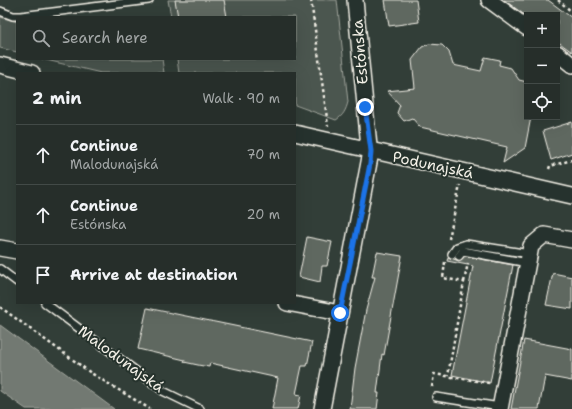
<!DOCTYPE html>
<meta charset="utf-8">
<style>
body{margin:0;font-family:"Shantell Sans",sans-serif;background:#2e3632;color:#f1f3f6}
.controls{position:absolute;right:12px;top:12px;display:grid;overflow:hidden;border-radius:0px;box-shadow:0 4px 16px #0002}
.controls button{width:36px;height:36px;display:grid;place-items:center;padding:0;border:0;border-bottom:1px solid #424a47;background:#262e2a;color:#f1f3f6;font:20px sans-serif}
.stop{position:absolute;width:12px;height:12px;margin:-9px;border:3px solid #1a73e8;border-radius:50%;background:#fff}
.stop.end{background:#1a73e8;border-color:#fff;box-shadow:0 1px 4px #0008}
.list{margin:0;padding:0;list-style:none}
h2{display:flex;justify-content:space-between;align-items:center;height:52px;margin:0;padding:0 16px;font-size:17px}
h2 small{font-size:13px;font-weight:400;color:#a4a8a8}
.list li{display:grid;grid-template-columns:26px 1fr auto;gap:12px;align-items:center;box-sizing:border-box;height:60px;padding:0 16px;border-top:1px solid #424a47}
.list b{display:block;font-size:15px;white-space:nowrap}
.list p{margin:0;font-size:13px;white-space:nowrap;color:#a4a8a8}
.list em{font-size:13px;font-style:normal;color:#a4a8a8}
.icon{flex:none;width:22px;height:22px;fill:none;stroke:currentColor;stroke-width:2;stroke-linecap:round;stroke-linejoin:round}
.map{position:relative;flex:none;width:572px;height:409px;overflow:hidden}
.search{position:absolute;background:#262e2a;box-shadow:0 4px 16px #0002;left:16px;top:16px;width:280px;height:44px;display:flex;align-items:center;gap:10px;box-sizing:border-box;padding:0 14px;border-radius:0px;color:#a4a8a8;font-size:15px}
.panel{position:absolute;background:#262e2a;box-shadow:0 4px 16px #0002;left:16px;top:72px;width:280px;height:232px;border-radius:0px}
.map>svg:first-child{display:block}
.green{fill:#4c564f;stroke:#a0a49c}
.water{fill:#727972;stroke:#a6a9a1}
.building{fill:#5f6861;stroke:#f4f1e8}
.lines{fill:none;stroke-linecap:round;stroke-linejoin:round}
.lane-casing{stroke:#f4f1e8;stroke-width:10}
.street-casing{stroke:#f4f1e8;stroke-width:18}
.path{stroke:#f4f1e8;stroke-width:2.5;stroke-dasharray:3 3;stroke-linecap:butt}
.lane{stroke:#26332d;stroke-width:7}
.street{stroke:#26332d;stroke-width:15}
.route{stroke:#1a73e8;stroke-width:5}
.labels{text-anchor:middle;stroke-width:4;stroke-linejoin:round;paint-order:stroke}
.street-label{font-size:15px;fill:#f4f1e8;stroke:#26332d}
</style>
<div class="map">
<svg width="572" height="409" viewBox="0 0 572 409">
<rect width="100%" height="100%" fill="#323e38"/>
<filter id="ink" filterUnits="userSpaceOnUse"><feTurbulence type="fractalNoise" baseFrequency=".025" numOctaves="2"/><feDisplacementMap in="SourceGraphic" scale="8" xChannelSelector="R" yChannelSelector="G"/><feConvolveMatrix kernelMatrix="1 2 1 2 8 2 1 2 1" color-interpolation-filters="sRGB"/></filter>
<g filter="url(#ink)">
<g class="green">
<path d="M168 0H337L348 102C346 110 343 116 336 120L295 105V73H179L177 59H295V17H171Z"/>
<polygon points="0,17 17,22 17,52 0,48"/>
<polygon points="42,59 162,59 164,73 101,73"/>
</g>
<polygon class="water" points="0,325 114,409 26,409 0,391"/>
<g class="building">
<polygon points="175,0 224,0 227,17 178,17"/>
<polygon points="385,0 416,0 419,22 389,26"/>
<polygon points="504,0 548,0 572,18 572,52 557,41 557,15 526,16"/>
<polygon points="429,44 442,45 449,52 453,65 481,71 485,57 500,60 499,65 511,68 519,80 527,82 527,117 531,117 525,148 503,163 507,147 420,127 412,118 404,121 397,113 400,105 387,91 415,88 412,60 422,47"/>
<polygon points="572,122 572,153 551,160 543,131"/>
<polygon points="307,237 332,242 327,266 322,266 320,282 299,277"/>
<polygon points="377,252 402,256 384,355 382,354 377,393 379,393 377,409 350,409 355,368 366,310 375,277 372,277"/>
<polygon points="465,256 513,265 490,383 452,375 473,266 447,261 448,257 459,261"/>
<polygon points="553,273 572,277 572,309 546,305"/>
<polygon points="147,308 312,342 307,366 302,366 296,394 301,395 298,409 272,409 278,378 210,363 209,367 198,365 184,362 185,360 138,349"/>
<polygon points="524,340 572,349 572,381 545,376 539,409 511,409"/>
</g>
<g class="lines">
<g class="lane-casing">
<g id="lane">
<polyline points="0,11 13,16 21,16 149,0"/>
<polyline points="452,254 457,247 466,244 530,254"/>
<polyline points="459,256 463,251 528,263"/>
<polyline points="0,269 17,282"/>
<polyline points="45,303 163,391 200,409"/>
<polyline points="436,397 500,407"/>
</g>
</g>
<g class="street-casing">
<g id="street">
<polyline points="489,0 527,28"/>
<polyline points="557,53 572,65"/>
<polyline points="0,65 32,73"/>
<polyline points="295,133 572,196"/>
<polyline points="0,248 17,251"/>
<polyline points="287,303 340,313"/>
<polyline points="322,409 370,157 355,0"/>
<polyline points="500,409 531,246 544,235 572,240"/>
</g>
</g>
<g class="path">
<polyline points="311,0 328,126"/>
<polyline points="558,0 572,12"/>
<polyline points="549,169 550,166 572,160"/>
<polyline points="449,239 460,185"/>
<polyline points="445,262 443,278 464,282 448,376"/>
<polyline points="464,282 468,263"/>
<polyline points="0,307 91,373 150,409"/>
<polyline points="432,387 434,374 489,383"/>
</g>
<use href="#lane" class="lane"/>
<use href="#street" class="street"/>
</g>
</g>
<g class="lines" filter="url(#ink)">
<polyline class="route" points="340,313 370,164 371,151 365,107"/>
</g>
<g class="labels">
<g class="street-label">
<text transform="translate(360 52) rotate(-95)" y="5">Estónska</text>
<text transform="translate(433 165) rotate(12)" y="5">Podunajská</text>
<text transform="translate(121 359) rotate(36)" y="5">Malodunajská</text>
</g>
</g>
</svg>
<div class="controls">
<button>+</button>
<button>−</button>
<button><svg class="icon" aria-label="locate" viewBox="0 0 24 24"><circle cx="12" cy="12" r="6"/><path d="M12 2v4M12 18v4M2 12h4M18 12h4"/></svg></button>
</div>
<div class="stop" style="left:340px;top:313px"></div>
<div class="stop end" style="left:365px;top:107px"></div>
<div class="search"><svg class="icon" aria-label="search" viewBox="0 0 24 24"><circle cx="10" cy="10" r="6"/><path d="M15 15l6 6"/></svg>Search here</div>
<section class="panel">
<h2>2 min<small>Walk · 90 m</small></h2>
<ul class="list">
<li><svg class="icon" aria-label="ahead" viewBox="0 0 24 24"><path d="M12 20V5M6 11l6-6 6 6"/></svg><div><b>Continue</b><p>Malodunajská</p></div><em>70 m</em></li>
<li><svg class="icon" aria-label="ahead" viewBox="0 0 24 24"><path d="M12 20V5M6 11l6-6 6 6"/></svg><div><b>Continue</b><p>Estónska</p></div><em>20 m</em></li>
<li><svg class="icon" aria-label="arrive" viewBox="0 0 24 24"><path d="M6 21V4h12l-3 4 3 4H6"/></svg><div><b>Arrive at destination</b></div></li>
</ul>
</section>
</div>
